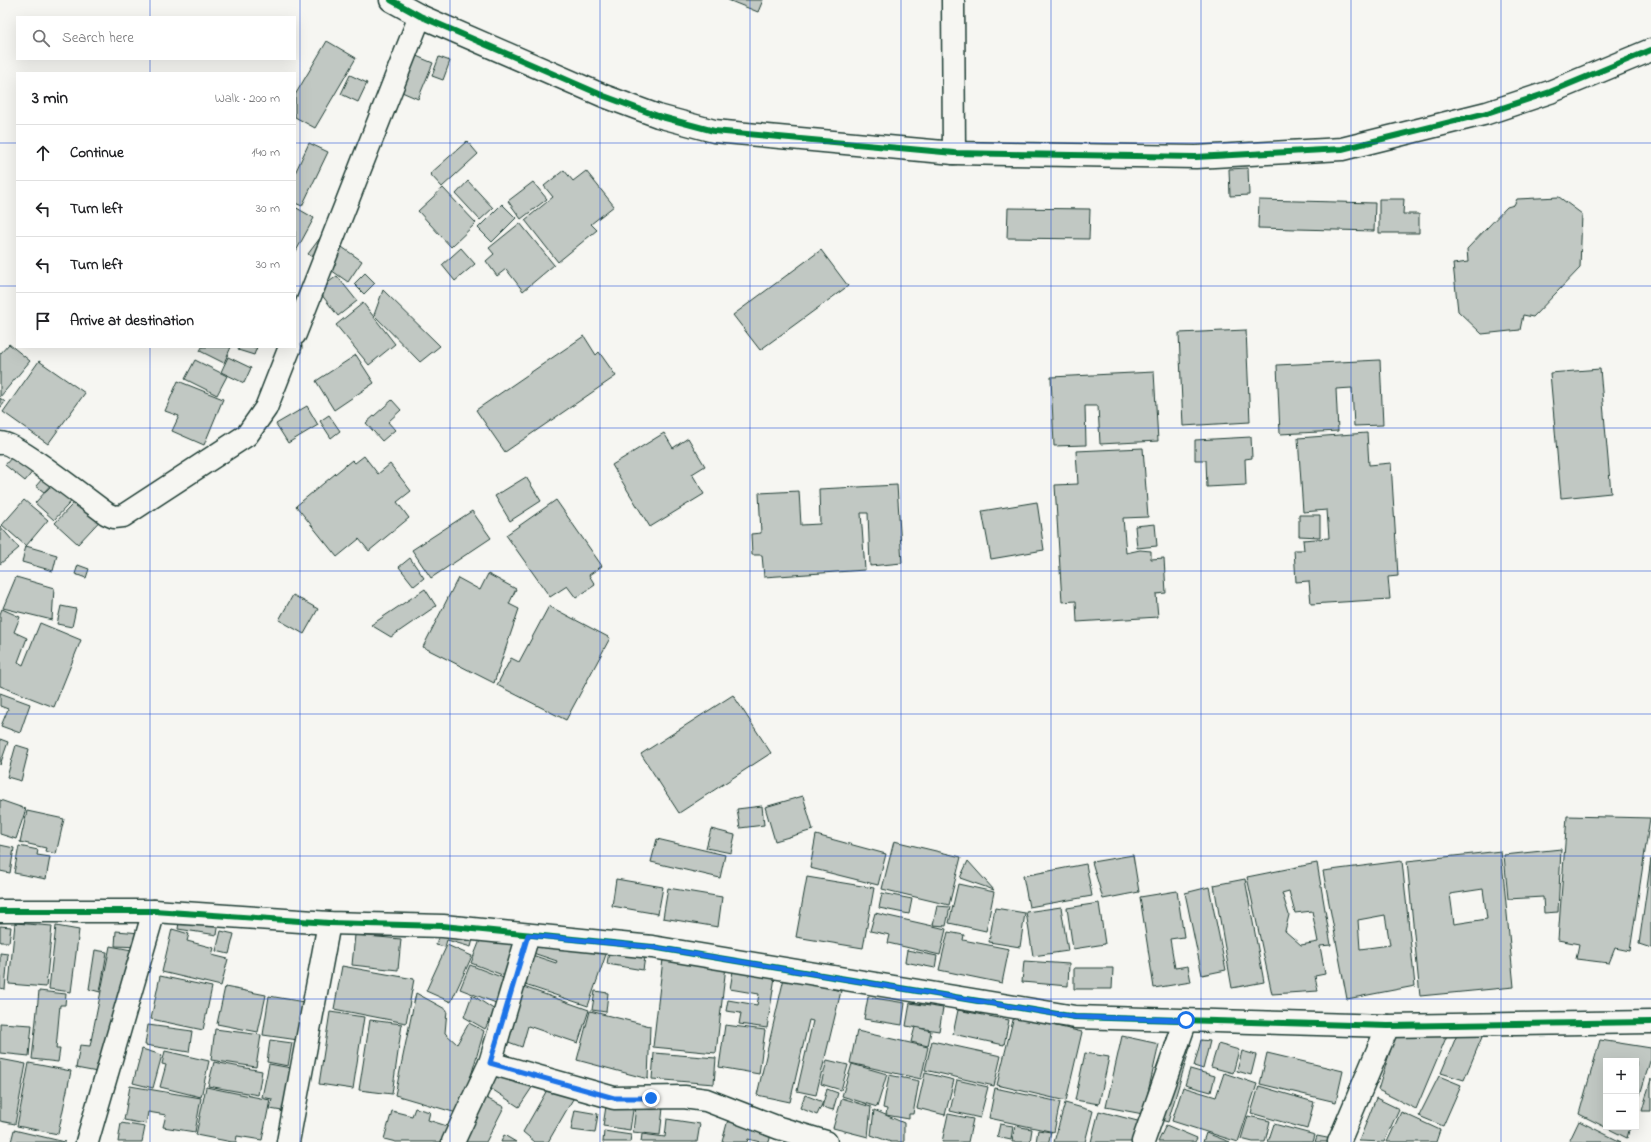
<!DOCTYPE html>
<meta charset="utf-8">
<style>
body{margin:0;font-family:"Indie Flower",sans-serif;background:#f2f2f2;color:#202124}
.controls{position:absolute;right:12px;bottom:12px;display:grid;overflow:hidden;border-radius:0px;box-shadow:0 4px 16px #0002}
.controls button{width:36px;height:36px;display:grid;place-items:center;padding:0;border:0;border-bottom:1px solid #e0e0e0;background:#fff;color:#202124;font:20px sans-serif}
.stop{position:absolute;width:12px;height:12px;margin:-9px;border:3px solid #1a73e8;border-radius:50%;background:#fff}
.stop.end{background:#1a73e8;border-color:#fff;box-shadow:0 1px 4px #0008}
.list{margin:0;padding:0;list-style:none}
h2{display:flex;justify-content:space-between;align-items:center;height:52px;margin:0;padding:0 16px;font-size:17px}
h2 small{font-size:13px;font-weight:400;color:#757577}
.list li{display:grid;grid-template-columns:26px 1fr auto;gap:12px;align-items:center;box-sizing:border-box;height:56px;padding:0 16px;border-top:1px solid #e0e0e0}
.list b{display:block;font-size:15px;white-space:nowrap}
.list em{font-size:13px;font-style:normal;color:#757577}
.icon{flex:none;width:22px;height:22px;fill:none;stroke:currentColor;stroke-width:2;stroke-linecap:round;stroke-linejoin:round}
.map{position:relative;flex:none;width:1651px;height:1142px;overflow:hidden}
.search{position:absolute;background:#fff;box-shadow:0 4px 16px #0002;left:16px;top:16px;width:280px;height:44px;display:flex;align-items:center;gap:10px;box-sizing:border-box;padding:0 14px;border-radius:0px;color:#757577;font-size:15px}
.panel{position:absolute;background:#fff;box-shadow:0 4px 16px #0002;left:16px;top:72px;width:280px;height:276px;border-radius:0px}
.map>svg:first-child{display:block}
.building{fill:#c1c8c3;stroke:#1f3d34;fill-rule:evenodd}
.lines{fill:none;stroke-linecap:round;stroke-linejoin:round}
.minor-casing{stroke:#1f3d34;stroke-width:25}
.minor{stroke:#f6f6f2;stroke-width:22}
.cycleway-casing{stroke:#f6f6f2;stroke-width:8}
.cycleway{stroke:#00873e;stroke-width:6}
.route{stroke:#1a73e8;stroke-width:5}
.grid{fill:none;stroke:#1d4ed8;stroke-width:1;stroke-opacity:0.55}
</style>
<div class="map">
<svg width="1651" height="1142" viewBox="0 0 1651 1142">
<rect width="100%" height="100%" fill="#f6f6f2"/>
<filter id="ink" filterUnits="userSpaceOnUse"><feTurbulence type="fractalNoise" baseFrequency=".025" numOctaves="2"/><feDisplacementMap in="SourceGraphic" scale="8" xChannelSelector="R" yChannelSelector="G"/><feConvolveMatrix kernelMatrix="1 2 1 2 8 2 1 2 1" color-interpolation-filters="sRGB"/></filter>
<g filter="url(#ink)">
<g class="building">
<polygon points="728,0 763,0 758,12"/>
<polygon points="327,41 356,58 315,128 295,117 295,95"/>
<polygon points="402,50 433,63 418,99 388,86"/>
<polygon points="439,57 450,61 443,80 432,76"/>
<polygon points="350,75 367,83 358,102 341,94"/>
<polygon points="467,141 478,154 442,187 430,174"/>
<polygon points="309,143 328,152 302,206 295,203 295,173"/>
<polygon points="1248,168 1249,195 1230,196 1229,169"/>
<polygon points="564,170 573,181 586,171 614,206 591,224 597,230 558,262 525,220 553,197 544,186"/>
<polygon points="468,181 493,208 480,220 456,194"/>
<polygon points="533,182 547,199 521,219 508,201"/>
<polygon points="443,188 476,223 451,247 418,211"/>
<polygon points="1559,197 1582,214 1580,268 1533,317 1523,315 1520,330 1482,334 1458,311 1453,264 1468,262 1467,249 1507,207 1514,205 1517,199"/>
<polygon points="1379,199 1404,199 1403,214 1419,214 1419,233 1379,233"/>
<polygon points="1259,200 1375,203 1374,231 1258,228"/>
<polygon points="502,204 516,218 492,242 478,228"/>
<polygon points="295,207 314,218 295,253"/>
<polygon points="1008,208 1090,209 1089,239 1007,238"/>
<polygon points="520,223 554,265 523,291 506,269 497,276 486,261 494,254 489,248"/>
<polygon points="323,234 362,261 348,282 308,254"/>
<polygon points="461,248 475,264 455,281 442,265"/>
<polygon points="821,250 848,286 760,350 733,315"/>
<polygon points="365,273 375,283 364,294 354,284"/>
<polygon points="337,276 357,301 338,316 318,290"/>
<polygon points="383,290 440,346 420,362 374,315"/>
<polygon points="363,303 395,344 369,365 336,325"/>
<polygon points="1246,330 1250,422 1183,426 1179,333"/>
<polygon points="584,336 596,355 599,352 616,376 505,452 476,410"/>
<polygon points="9,344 30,361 0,397 0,354"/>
<polygon points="202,347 231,347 224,363 200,351"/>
<polygon points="239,347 257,347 254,355 238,350"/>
<polygon points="356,355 374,383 334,410 316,381"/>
<polygon points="228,357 251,368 244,383 221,372"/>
<polygon points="195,360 227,376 217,395 185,379"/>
<polygon points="1380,360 1383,425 1354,426 1352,388 1336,389 1338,431 1280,434 1277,365"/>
<polygon points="39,361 85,393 48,444 3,412"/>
<polygon points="1600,369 1611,493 1561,498 1550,373"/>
<polygon points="1154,372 1158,441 1100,444 1098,406 1085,406 1086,445 1054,446 1051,377"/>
<polygon points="178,381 223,399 204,445 172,431 179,416 165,411"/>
<polygon points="0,398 5,402 0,408"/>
<polygon points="392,400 401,410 388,422 395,430 382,441 366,423"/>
<polygon points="307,406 318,425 288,443 276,424"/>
<polygon points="329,415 340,431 331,438 320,421"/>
<polygon points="664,433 673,448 688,438 705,466 692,474 704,494 650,527 612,465"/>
<polygon points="1367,433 1369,465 1391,463 1398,576 1388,577 1390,599 1311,604 1309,581 1296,582 1294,550 1304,550 1303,540 1329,538 1327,510 1303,512 1298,438"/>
<polygon points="1251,437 1252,458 1245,459 1246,485 1207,487 1206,460 1195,460 1195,440"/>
<polygon points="1143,448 1148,517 1123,518 1126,553 1140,550 1151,551 1151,559 1164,558 1166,593 1156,594 1158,617 1077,622 1076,601 1062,602 1055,485 1078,484 1076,451"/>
<polygon points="19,449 38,465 25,481 5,465"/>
<polygon points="364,456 378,474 390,464 411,491 397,502 409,518 369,551 359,539 337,557 296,506 352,460 355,463"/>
<polygon points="49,471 57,478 44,492 36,486"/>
<polygon points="61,475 79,493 54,520 35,503"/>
<polygon points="526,477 541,501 510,521 495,496"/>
<polygon points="897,485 902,563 870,566 868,513 861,513 865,570 764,577 762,555 752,555 751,534 761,533 759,493 799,491 801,525 820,524 819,489"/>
<polygon points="84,492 107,513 78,544 55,523"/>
<polygon points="24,500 48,520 26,546 2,525"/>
<polygon points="556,500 602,566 589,575 595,585 576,598 567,586 550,597 506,535"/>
<polygon points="1037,502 1044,550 991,559 982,511"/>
<polygon points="472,511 491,538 431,578 412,550"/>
<polygon points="1299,515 1320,515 1320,537 1299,536"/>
<polygon points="1155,524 1157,546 1137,548 1135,526"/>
<polygon points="0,526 19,548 0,564"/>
<polygon points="26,546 57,555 53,571 22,562"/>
<polygon points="410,558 424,578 414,586 399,567"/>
<polygon points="78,565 89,569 86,578 75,574"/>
<polygon points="488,574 516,589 509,604 519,609 494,683 423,647 458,578 480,590"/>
<polygon points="16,577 54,588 52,620 3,608"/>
<polygon points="425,589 436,606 391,637 371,625"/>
<polygon points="293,595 318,609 304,634 279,620"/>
<polygon points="61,606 76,609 72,627 57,624"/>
<polygon points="549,606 610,638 566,720 497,685 511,658 519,662"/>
<polygon points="2,609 20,617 14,632 27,638 18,662 23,665 40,623 81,640 54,707 0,686 0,614"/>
<polygon points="0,693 30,704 20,733 1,726 8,709 0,706"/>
<polygon points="733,695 771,753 679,813 641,754"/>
<polygon points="0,739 8,742 0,765"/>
<polygon points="16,745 29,749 21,781 7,777"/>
<polygon points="803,796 813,830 775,841 765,807"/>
<polygon points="0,800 26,809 16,839 0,834"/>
<polygon points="762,806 764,825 740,828 737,809"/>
<polygon points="27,811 64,819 56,854 45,851 46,848 20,842"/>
<polygon points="1567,816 1650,818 1630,951 1615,948 1609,963 1576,959 1579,944 1558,940"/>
<polygon points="711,829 735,835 731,853 706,848"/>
<polygon points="816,835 886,854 878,885 810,868"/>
<polygon points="657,839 725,855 720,878 651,862"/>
<polygon points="894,841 961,857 949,905 882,889"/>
<polygon points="0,845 14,848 10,873 0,871"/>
<polygon points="19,846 38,850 37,855 50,857 46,879 14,873"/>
<polygon points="1561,849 1558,912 1544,913 1543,897 1508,899 1504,855"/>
<path d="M1501 851 1514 987 1420 996 1407 861ZM1483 889 1487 919 1454 924 1450 894Z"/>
<polygon points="1133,855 1139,892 1103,899 1092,862"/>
<polygon points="1651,859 1651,948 1639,944"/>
<polygon points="968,861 994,890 960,878"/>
<path d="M1402 861 1415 986 1347 999 1323 871ZM1385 915 1390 945 1360 949 1358 920Z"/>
<path d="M1317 863 1331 945 1320 946 1325 974 1315 976 1318 991 1272 994 1247 877ZM1289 891 1295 913 1312 911 1318 942 1301 945 1285 931 1289 915 1282 893Z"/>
<polygon points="1086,864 1092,896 1029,907 1023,876"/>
<polygon points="807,877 874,888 863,948 796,937"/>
<polygon points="616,879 663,887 658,914 612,906"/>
<polygon points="1245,879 1264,982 1232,988 1214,885"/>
<polygon points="958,884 994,892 986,931 949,923"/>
<polygon points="1209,887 1226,970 1202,975 1185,893"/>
<polygon points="668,888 722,897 718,927 663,918"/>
<polygon points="1177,891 1184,937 1170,939 1175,968 1188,966 1191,982 1154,988 1140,897"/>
<polygon points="882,893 912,899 909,914 879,908"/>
<polygon points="1099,903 1105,944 1073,949 1067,908"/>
<polygon points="937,906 950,907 946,926 933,925"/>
<polygon points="1061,907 1068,951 1033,956 1026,912"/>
<polygon points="995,908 1025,913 1020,947 989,942"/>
<polygon points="181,909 220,915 217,935 178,929"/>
<polygon points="875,913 946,929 940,955 888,943 890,935 870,931"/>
<polygon points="442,922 475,931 471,947 447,940 445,947 436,945"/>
<polygon points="15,923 52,926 46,987 9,984"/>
<polygon points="557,925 610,943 588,1006 522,984 532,955 556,963 557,961 533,953 540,932 553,937"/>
<polygon points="0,926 11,927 9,942 0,942"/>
<polygon points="56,926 79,930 71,992 49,989"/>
<polygon points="172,929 189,934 187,941 214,948 212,955 228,959 221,986 162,972"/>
<polygon points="484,930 518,943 505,976 471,963"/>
<polygon points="116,931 141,933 140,947 115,946"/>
<polygon points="221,931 234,934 229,954 216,951"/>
<polygon points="948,932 964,935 963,940 1009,949 1002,983 939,970"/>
<polygon points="355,935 401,939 398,970 352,965"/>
<polygon points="447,945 472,956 451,1002 426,991"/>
<polygon points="610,945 646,951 643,970 607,964"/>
<polygon points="110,946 132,950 108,1074 76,1068 80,1045 90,1046"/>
<polygon points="95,950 107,952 100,992 89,989"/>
<polygon points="907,950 937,956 935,968 905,962"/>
<polygon points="0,953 8,954 5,989 0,988"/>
<polygon points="663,959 726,966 716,1053 653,1047"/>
<polygon points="1024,961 1069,964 1068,986 1022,982"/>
<polygon points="470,965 506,979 496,1003 460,989"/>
<polygon points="342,966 414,979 406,1023 334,1009"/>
<polygon points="1074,968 1113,968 1112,989 1074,989"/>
<polygon points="733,971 775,977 767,1028 739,1024 741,1013 726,1011 728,1000 757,1005 759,994 730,989"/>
<polygon points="160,976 212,987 203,1030 151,1019"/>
<polygon points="784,978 841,991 816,1095 797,1091 813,1021 809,1020 790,1102 757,1095"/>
<polygon points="521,986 589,1010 578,1043 528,1026 522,1047 503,1040"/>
<polygon points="225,987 266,995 258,1032 217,1024"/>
<polygon points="39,991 66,994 65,1005 60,1005 56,1049 60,1049 58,1062 32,1059"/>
<polygon points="595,991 608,993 606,1012 592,1010"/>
<polygon points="416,993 447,1010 445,1033 457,1044 469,1023 484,1031 460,1114 395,1095"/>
<polygon points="472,995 495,1010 485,1029 464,1017"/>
<polygon points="269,996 304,1002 298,1040 263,1035"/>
<polygon points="868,997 905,1003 902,1025 864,1019"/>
<polygon points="910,1003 943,1008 939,1031 906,1026"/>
<polygon points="958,1010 1009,1020 1004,1045 953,1034"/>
<polygon points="590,1011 650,1026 648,1079 577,1060"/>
<polygon points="330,1012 364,1017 353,1089 319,1084"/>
<polygon points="1014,1016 1082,1032 1066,1101 997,1085"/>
<polygon points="370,1020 402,1024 392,1094 359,1090"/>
<polygon points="0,1023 32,1025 29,1056 0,1053"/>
<polygon points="148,1025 192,1031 189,1052 145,1045"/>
<polygon points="725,1025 765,1030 759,1074 719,1067"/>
<polygon points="915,1027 931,1031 928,1046 911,1042"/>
<polygon points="215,1029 261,1035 256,1067 211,1060"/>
<polygon points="1459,1030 1482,1037 1464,1080 1441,1073"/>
<polygon points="857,1031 928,1047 921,1079 850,1063"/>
<polygon points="1396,1032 1448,1033 1416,1109 1378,1090"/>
<polygon points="1122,1036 1159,1044 1143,1114 1106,1107"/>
<polygon points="1167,1037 1191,1044 1168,1122 1144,1115"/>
<polygon points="270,1040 292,1043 288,1066 267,1062"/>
<polygon points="1201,1040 1210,1041 1203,1069 1194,1066"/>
<polygon points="1600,1040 1651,1048 1651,1058 1636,1108 1636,1061 1606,1061 1606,1127 1630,1127 1627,1138 1579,1114"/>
<polygon points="932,1041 1001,1056 994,1086 925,1070"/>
<polygon points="1218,1044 1239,1050 1233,1073 1211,1067"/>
<polygon points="142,1049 162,1055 153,1088 133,1083"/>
<polygon points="165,1051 209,1061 201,1097 160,1087 166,1065 162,1064"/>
<polygon points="1242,1051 1256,1055 1251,1075 1237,1071"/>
<polygon points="505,1053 524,1066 526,1062 536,1068 539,1077 519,1107 484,1084"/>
<polygon points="654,1053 716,1058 714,1084 652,1079"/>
<polygon points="1085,1053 1109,1057 1099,1104 1075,1100"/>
<polygon points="1267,1053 1343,1071 1336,1102 1260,1084"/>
<polygon points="0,1059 26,1064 15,1124 0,1121"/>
<polygon points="827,1060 848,1065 841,1090 821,1084"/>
<polygon points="214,1062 262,1071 258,1095 208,1086"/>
<polygon points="29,1063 71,1071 58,1134 17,1126"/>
<polygon points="269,1064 291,1068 282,1111 270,1109 272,1099 262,1097"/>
<polygon points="852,1064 887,1074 877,1107 842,1096"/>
<polygon points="546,1067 580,1087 548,1142 535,1142 523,1132 547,1090 537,1083"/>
<polygon points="1190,1069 1215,1076 1211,1092 1185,1085"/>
<polygon points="925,1073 954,1080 945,1115 917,1108"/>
<polygon points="1224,1073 1257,1084 1238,1142 1172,1121 1183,1087 1216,1097"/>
<polygon points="889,1075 919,1081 913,1114 909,1114 909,1119 886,1115 887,1109 883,1108"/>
<polygon points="1439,1076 1461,1085 1443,1126 1419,1116"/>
<polygon points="1651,1079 1651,1111 1642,1111"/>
<polygon points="957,1080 988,1087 980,1118 950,1111"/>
<polygon points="130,1086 201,1098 195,1132 163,1127 166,1115 148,1112 146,1124 124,1120"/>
<polygon points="1259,1086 1314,1102 1307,1129 1251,1113"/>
<polygon points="206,1087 270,1100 262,1140 237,1136 236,1142 232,1142 196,1135"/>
<polygon points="995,1088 1060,1102 1054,1132 989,1118"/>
<polygon points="827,1089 838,1093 833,1110 822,1107"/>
<polygon points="608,1093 635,1097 630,1130 603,1126"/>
<polygon points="480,1095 504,1107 486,1142 457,1142"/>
<polygon points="805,1095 823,1102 817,1115 800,1108"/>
<polygon points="637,1097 664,1099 660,1135 633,1132"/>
<polygon points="842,1098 871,1107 868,1137 833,1128"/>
<polygon points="1376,1098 1399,1109 1384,1142 1359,1141"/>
<polygon points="1065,1103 1093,1111 1085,1142 1054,1142"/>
<polygon points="415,1108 430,1112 428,1120 450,1127 446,1142 396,1142 384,1139 392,1111 412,1116"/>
<polygon points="575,1110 598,1114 595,1133 571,1130"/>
<polygon points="874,1110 904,1123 904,1142 891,1142 871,1135"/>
<polygon points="1099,1111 1149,1124 1144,1142 1091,1142"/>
<polygon points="730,1112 774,1123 769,1142 760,1142 748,1139 747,1142 722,1142"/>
<polygon points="1401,1112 1440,1130 1436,1142 1387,1142"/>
<polygon points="948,1114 973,1119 968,1142 942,1142"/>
<polygon points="1248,1116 1270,1121 1265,1142 1253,1142 1241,1139"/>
<polygon points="667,1119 700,1124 697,1142 641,1142 642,1134 665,1137"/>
<polygon points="1579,1121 1621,1142 1569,1142"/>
<polygon points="121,1123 145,1127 142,1142 118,1142"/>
<polygon points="1000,1124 1013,1126 1011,1140 997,1137"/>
<polygon points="1274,1124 1315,1135 1313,1142 1268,1142"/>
<polygon points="1166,1125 1197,1138 1195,1142 1158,1142"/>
<polygon points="1015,1126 1032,1129 1030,1142 1012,1142"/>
<polygon points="14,1130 65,1142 11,1142"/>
<polygon points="1038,1130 1051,1132 1049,1142 1036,1142"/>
<polygon points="604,1131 631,1135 630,1142 603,1142"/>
<polygon points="1206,1133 1230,1142 1203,1142"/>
<polygon points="504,1135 516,1142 501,1142"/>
<polygon points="1317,1136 1332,1139 1331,1142 1315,1142"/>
</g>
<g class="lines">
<g class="minor-casing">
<g id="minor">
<polyline points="391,0 420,16 604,96 658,116 714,131 954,153 1196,157 1342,149 1487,113 1550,92 1651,50"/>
<polyline points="953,0 954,153"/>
<polyline points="295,334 420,16"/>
<path d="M0 443C14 441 91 503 107 514L114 517 123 516 247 435 266 408 290 347"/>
<polyline points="0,911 154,911 329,923 443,926 652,947 1075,1017 1388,1026 1651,1022"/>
<polyline points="490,1063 614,1098 684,1097 706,1100 779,1128 826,1142"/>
<polyline points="87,1142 154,911"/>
<polyline points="288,1142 329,923"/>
<polyline points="453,1142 490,1063 528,935"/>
<polyline points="1143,1142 1186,1020"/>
<polyline points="1339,1142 1388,1026"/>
</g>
</g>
<use href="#minor" class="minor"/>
<g class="cycleway-casing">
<g id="cycleway">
<polyline points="391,0 420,16 604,96 658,116 714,131 954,153 1196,157 1342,149 1487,113 1550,92 1651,50"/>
<polyline points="0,911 154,911 329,923 443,926 652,947 1075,1017 1388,1026 1651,1022"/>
</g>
</g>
<use href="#cycleway" class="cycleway"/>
</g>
</g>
<g class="lines" filter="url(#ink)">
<polyline class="route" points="651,1098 614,1098 490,1063 528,935 652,947 1074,1017 1186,1020"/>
</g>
<path class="grid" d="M150 0V17M300 0V1142M450 0V1142M600 0V1142M750 0V1142M901 0V1142M1051 0V1142M1201 0V1142M1351 0V1142M1501 0V1142M150 59V73M0 143H17M295 143H1651M0 286H17M295 286H1651M150 347V1142M0 428H1651M0 571H1651M0 714H1651M0 856H1651M0 999H1651"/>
</svg>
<div class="controls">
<button>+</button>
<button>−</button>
</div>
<div class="stop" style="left:1186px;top:1020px"></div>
<div class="stop end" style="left:651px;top:1098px"></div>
<div class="search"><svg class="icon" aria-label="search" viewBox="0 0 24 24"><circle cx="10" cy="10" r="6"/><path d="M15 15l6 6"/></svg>Search here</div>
<section class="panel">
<h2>3 min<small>Walk · 200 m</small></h2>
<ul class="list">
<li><svg class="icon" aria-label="ahead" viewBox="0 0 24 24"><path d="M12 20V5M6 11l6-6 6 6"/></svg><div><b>Continue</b></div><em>140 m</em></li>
<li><svg class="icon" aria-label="left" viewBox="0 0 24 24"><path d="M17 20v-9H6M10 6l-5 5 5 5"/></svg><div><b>Turn left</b></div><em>30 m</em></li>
<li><svg class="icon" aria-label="left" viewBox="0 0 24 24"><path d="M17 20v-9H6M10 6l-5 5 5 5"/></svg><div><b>Turn left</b></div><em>30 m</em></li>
<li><svg class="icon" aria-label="arrive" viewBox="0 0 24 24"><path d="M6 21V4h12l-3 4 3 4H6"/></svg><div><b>Arrive at destination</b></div></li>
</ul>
</section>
</div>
